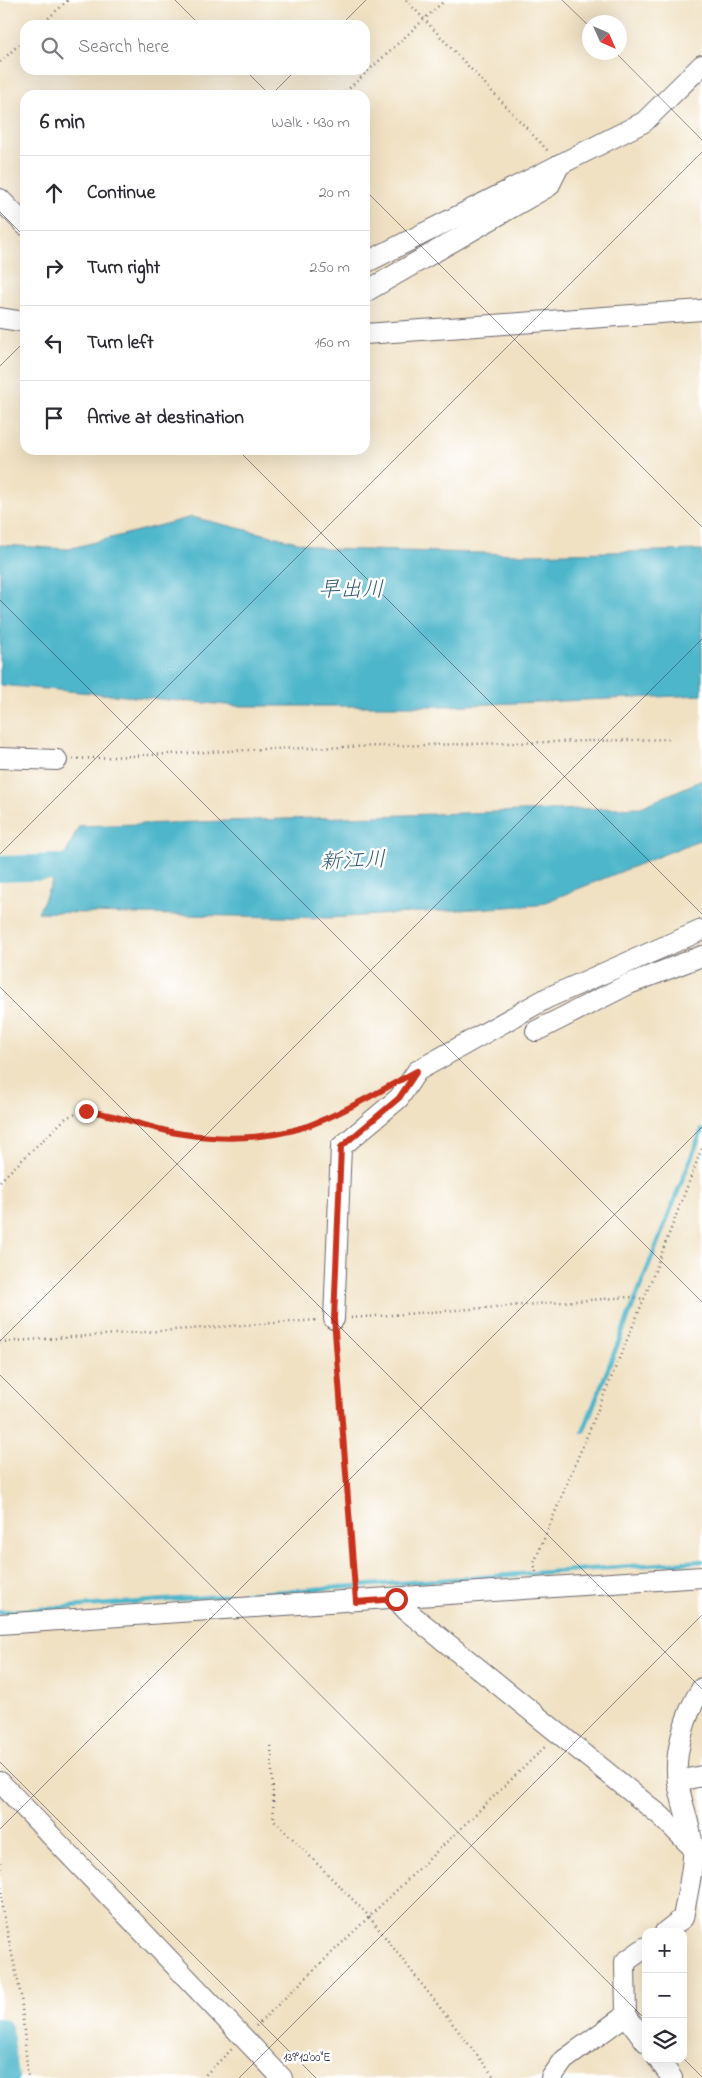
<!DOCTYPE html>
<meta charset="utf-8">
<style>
body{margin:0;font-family:"Indie Flower","Klee One",sans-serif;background:#f2f2f3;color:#2b2b33}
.controls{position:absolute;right:15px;bottom:15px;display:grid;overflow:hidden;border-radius:10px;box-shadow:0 5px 20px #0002}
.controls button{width:45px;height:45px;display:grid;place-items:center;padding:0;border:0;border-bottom:1px solid #e1e1e2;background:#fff;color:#2b2b33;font:25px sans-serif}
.compass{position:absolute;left:582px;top:15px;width:45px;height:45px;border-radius:50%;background:#fff;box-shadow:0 5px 20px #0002;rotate:135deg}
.stop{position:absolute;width:15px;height:15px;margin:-11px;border:4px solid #c8321e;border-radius:50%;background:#fff}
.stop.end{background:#c8321e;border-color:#fff;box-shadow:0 1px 5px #0008}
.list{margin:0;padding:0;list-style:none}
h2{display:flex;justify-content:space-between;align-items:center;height:65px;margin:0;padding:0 20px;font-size:21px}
h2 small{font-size:16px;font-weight:400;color:#7c7c81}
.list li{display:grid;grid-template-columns:32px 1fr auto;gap:15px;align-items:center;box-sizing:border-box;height:75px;padding:0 20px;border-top:1px solid #e1e1e2}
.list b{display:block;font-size:19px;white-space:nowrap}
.list em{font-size:16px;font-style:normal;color:#7c7c81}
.icon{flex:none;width:28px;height:28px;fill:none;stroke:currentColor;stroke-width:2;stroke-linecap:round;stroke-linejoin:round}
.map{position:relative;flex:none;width:702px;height:2078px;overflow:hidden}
.search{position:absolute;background:#fff;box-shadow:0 5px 20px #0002;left:20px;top:20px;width:350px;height:55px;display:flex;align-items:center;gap:12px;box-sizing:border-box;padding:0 18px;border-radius:15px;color:#7c7c81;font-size:19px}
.panel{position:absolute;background:#fff;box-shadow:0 5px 20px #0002;left:20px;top:90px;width:350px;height:365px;border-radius:15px}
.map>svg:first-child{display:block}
.water{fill:#4db6ca;stroke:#386c82}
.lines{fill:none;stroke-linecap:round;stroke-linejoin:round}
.stream{stroke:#4db6ca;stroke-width:4.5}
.river{stroke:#4db6ca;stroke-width:26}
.minor-casing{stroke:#6a656b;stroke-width:22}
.path{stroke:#6a656b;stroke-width:2.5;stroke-dasharray:1 4;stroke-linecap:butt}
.minor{stroke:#fff;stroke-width:20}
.route{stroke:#c8321e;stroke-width:6}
.ticks{fill:none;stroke:#22223b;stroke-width:1;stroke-opacity:0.45}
.labels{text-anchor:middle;stroke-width:5;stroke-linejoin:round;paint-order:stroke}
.water-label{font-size:22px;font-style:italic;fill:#335d74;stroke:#fff}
.ticks-label{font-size:12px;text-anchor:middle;fill:#22223b;stroke:#fff;stroke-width:5;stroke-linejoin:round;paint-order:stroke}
</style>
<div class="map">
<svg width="702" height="2078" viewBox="0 0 702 2078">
<rect width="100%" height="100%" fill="#fff"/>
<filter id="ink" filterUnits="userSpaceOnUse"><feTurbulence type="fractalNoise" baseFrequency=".02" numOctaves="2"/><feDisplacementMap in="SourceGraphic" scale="10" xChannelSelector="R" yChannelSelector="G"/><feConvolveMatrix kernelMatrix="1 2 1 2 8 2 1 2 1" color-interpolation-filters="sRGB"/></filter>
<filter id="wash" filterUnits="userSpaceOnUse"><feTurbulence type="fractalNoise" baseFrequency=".0096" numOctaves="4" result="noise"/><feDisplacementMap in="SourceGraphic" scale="20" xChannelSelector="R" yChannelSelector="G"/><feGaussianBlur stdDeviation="1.12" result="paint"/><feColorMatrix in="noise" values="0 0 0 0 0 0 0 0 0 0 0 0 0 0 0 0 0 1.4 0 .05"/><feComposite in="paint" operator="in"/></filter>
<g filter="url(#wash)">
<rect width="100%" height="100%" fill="#f0e1c3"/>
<g class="water">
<polygon points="192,517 327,549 519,554 702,550 702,695 445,706 238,706 0,685 0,545 68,549"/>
<polygon points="702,780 702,839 538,905 329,918 38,912 79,826 641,807"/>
</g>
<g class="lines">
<g class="stream">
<polyline points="583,1432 702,1130"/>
<polyline points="0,1612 702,1561"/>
</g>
<g class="river">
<polyline points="0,869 94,866"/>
<polyline points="0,2031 6,2078"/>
</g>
</g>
</g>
<g filter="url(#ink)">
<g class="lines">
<g class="minor-casing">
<g id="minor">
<polyline points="0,199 25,225"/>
<polyline points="365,263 644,122 702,65"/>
<polyline points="365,292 549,186 560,164"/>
<polyline points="0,318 25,322"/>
<polyline points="365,334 702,310"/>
<polyline points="0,758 57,760"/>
<polyline points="536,1031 629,984 702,956"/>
<polyline points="334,1319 341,1147 399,1098 417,1071 547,998 702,930"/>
<polyline points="396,1599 407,1611 661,1816 693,1848 702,1850"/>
<polyline points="0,1624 702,1577"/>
<polyline points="678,1781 702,1776"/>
<polyline points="0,1782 282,2078"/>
<path d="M665 1932 683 1918C686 1900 695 1863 693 1846 690 1825 682 1804 678 1783 673 1755 686 1711 702 1688"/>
<polyline points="626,2015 646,2042"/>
<polyline points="658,2059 672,2078"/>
<polyline points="551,2078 564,2060 626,2015 625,1962 646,1947"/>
</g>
</g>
<g class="path">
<polyline points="406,0 549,152"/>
<polyline points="41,25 68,0"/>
<polyline points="0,62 25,39"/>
<polyline points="342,95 445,0"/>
<polyline points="73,759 266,749 671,739"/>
<polyline points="0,1181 67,1117 86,1111 102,1113 182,1134 229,1138 270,1135 324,1120 377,1092"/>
<polyline points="351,1318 629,1297 644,1299"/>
<polyline points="335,1336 355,1584"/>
<polyline points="0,1342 318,1320"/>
<polyline points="536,1572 534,1563 644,1299 702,1148"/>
<polyline points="271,1746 274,1820 367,1914 495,2078"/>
<polyline points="0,1862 2,1908 21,1996 28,2078"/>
<polyline points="256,2026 547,1745"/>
<polyline points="202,2078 232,2049"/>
</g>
<use href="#minor" class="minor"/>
</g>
</g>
<g class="lines" filter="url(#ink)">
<path class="route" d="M86 1111C119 1114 150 1130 183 1134 230 1141 282 1139 325 1119 357 1105 387 1087 417 1071L399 1098 341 1147 334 1319 356 1602 396 1599"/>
</g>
<path class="ticks" d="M175 0 200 25M562 0 590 27M341 25 366 0M615 52 702 140M245 70 270 95M271 95 296 70M365 190 702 527M0 212 25 237M0 366 25 341M238 450 702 914M0 600 702 1302M0 854 702 152M0 987 702 1689M0 1341 702 639M0 1375 646 2020M0 1762 316 2078M0 1829 702 1127M683 2058 702 2077M239 2078 702 1615"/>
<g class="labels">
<g class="water-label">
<text x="351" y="596">早出川</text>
<text transform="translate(353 859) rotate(-2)" y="8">新江川</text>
</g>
</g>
<g class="ticks-label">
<text x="307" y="2061">139°12'00"E</text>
</g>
</svg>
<div class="controls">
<button>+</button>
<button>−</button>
<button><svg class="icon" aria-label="layers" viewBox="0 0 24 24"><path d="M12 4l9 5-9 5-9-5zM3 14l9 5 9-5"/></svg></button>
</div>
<svg class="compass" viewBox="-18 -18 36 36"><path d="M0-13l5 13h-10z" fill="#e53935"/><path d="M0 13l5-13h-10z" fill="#7c7c81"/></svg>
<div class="stop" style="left:396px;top:1599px"></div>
<div class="stop end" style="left:86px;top:1111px"></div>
<div class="search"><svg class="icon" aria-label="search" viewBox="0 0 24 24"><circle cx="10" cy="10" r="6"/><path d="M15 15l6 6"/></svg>Search here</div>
<section class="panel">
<h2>6 min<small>Walk · 430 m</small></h2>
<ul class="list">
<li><svg class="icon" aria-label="ahead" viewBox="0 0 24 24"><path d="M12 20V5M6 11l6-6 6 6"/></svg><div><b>Continue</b></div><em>20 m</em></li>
<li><svg class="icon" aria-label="right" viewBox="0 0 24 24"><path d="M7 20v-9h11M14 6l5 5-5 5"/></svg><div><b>Turn right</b></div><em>250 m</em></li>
<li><svg class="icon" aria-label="left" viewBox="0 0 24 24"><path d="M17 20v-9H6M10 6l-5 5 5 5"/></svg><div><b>Turn left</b></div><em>160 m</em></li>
<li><svg class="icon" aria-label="arrive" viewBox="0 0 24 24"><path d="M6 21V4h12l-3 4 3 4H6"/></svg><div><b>Arrive at destination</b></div></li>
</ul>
</section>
</div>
